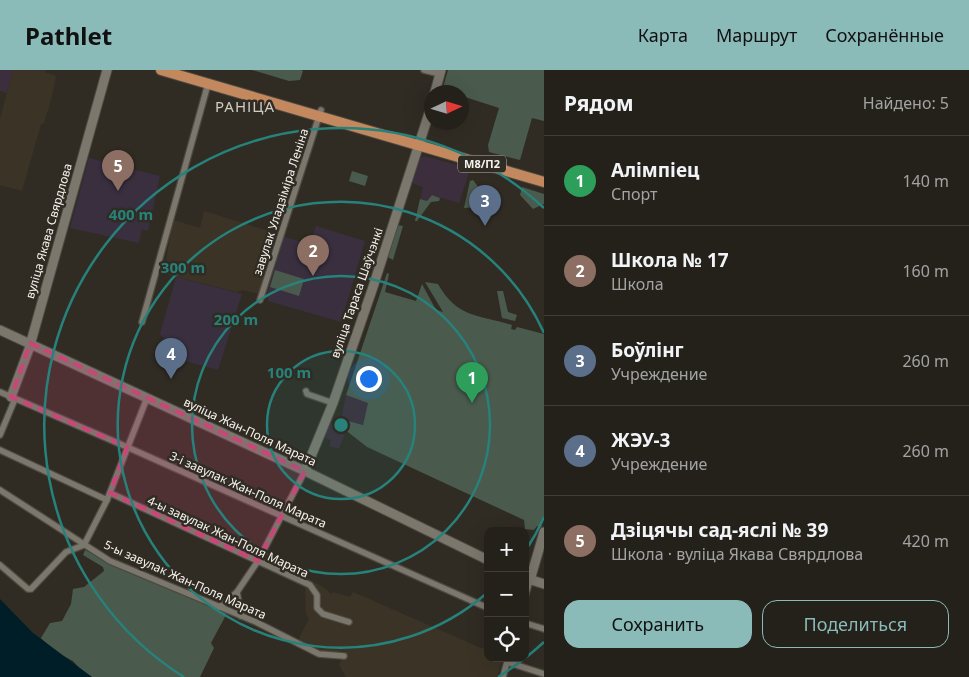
<!DOCTYPE html>
<html lang="ru">
<meta charset="utf-8">
<style>
body{margin:0;font-family:"Noto Sans",sans-serif;background:#302e28;color:#f1f3f6}
.controls{position:absolute;right:15px;bottom:15px;display:grid;overflow:hidden;border-radius:10px;box-shadow:0 5px 20px #0002}
.controls button{width:45px;height:45px;display:grid;place-items:center;padding:0;border:0;border-bottom:1px solid #413e3a;background:#24211b;color:#f1f3f6;font:25px sans-serif}
.compass{position:absolute;left:424px;top:15px;width:45px;height:45px;border-radius:50%;background:#24211b;box-shadow:0 5px 20px #0002;rotate:86deg}
.you{position:absolute;left:368px;top:308px;width:18px;height:18px;margin:-12px;border:4px solid #fff;border-radius:50%;background:#1a73e8;box-shadow:0 0 0 8px #1a73e833}
.badge{display:grid;place-items:center;width:32px;height:32px;border-radius:50%;background:#8bbbb9;color:#fff;font-size:16px;font-weight:700}
.pin{position:absolute;translate:-50% -41px;filter:drop-shadow(0 1px 2px #0008)}
.pin::after{content:'';position:absolute;top:26px;width:18px;height:15px;background:inherit;clip-path:polygon(0 0,100% 0,50% 100%)}
.list{margin:0;padding:0;list-style:none}
h2{display:flex;justify-content:space-between;align-items:center;height:65px;margin:0;padding:0 20px;font-size:21px}
h2 small{font-size:16px;font-weight:400;color:#a3a3a3}
.list li{display:grid;grid-template-columns:32px 1fr auto;gap:15px;align-items:center;box-sizing:border-box;height:90px;padding:0 20px;border-top:1px solid #413e3a}
.list b{display:block;font-size:19px;white-space:nowrap}
.list p{margin:0;font-size:16px;white-space:nowrap;color:#a3a3a3}
.list em{font-size:16px;font-style:normal;color:#a3a3a3}
.actions{display:flex;gap:10px;padding:15px 20px}
.actions a{flex:1;padding:11px 0;border:1px solid #8bbbb9;border-radius:15px;text-align:center;font-size:18px;color:#8bbbb9}
.actions .main{background:#8bbbb9;color:#111}
.icon{flex:none;width:28px;height:28px;fill:none;stroke:currentColor;stroke-width:2;stroke-linecap:round;stroke-linejoin:round}
.map{position:relative;flex:none;width:544px;height:607px;overflow:hidden}
header{display:flex;align-items:center;gap:30px;box-sizing:border-box;height:70px;padding:0 25px;background:#8bbbb9;color:#111}
header strong{font-size:24px}
nav{display:flex;gap:28px;margin-inline-start:auto;font-size:18px}
main{display:flex}
aside{flex:1;background:#24211b}
.map>svg:first-child{display:block}
.commercial{fill:#3c2e3c}
.built{fill:#3b3426}
.education{fill:#392f3f}
.green{fill:#4a5a4d}
.water{fill:#001e27}
.lines{fill:none;stroke-linecap:round;stroke-linejoin:round}
.street-casing{stroke:#4d4a43;stroke-width:8}
.secondary-casing{stroke:#4d4a43;stroke-width:11}
.primary-casing{stroke:#4d4a43;stroke-width:12}
.street{stroke:#7b776d;stroke-width:5.5}
.secondary{stroke:#7b776d;stroke-width:9}
.primary{stroke:#c3885d;stroke-width:10}
.marked{fill:#cc4478;fill-opacity:0.2;stroke:#cc4478;stroke-width:4;stroke-dasharray:10 6;stroke-linejoin:round}
.ring{fill:none;stroke:#26827b;stroke-width:2.5}
.labels{text-anchor:middle;stroke-width:5;stroke-linejoin:round;paint-order:stroke}
.shield{fill:#302c24;stroke:#bab7b1;stroke-width:1}
.shield-label{font-size:11px;font-weight:bold;fill:#f5f3ed}
.street-label{font-size:12px;fill:#f5f3ed;stroke:#302c24}
.quarter-label{font-size:15px;letter-spacing:1px;fill:#d1ccc2;stroke:#302c24}
.centre{fill:#26827b;stroke:#302c24;stroke-width:2.5}
.ring-label{font-size:15px;text-anchor:middle;font-weight:bold;fill:#26827b;stroke:#302c24;stroke-width:5;stroke-linejoin:round;paint-order:stroke}
</style>
<header>
<strong>Pathlet</strong>
<nav><a>Карта</a><a>Маршрут</a><a>Сохранённые</a></nav>
</header>
<main>
<div class="map">
<svg width="544" height="607" viewBox="0 0 544 607">
<rect width="100%" height="100%" fill="#302c24"/>
<g class="commercial">
<polygon points="0,0 13,0 7,23 0,21"/>
<polygon points="425,86 470,99 459,133 432,125 427,131 420,129 423,117 412,113 420,88"/>
<polygon points="346,325 369,333 363,355 341,349"/>
<polygon points="329,353 344,357 346,361 339,379 329,376 331,370 324,368"/>
</g>
<g class="built">
<polygon points="13,0 46,0 45,2 56,6 51,30 44,53 41,54 22,121 0,115 0,49"/>
<polygon points="204,141 275,163 259,224 242,220 237,222 164,204 173,150 200,158"/>
<polygon points="309,510 322,516 332,524 333,522 350,527 353,522 481,578 488,579 488,588 503,588 497,607 346,607 339,595 346,581 319,582 298,570 309,549 306,543 305,519"/>
</g>
<g class="education">
<polygon points="89,88 160,106 148,161 142,159 139,173 70,158"/>
<polygon points="316,156 365,171 341,252 268,231 268,221 284,167 310,174"/>
<polygon points="176,207 242,224 218,300 185,291 160,264"/>
</g>
<g class="green">
<polygon points="252,0 301,0 303,1 300,10 289,11"/>
<polygon points="448,0 544,0 544,51 532,48 520,90 489,82 488,75 499,38 462,26 462,22 442,21"/>
<polygon points="352,101 368,106 365,116 349,111"/>
<polygon points="473,110 490,133 489,136 464,138 470,111"/>
<polygon points="522,117 544,124 544,134 533,139 520,125"/>
<polygon points="432,125 440,128 439,131 431,132 417,151 415,151 420,129 427,131"/>
<polygon points="396,155 403,156 393,190 386,186"/>
<polygon points="275,200 304,209 299,226 270,217"/>
<path d="M387 203 389 204 385 222 416 231 422 214 436 240 443 242 425 212 438 214C457 248 479 245 512 255L511 259 515 260 517 257 544 264V447L541 458 537 456 534 460 525 459 524 450 367 377 339 355 341 349 363 355 368 333 346 325Z"/>
<polygon points="497,221 503,221 508,242 517,245 515,251 502,248"/>
<polygon points="85,480 113,494 227,543 211,573 214,578 200,607 92,607 82,601 73,591 54,581 41,568 50,553 62,551 71,534 73,519 84,517 104,501 103,497 83,485"/>
</g>
<polygon class="water" points="0,529 33,563 92,607 0,607"/>
<g class="lines">
<g class="street-casing">
<g id="street">
<polyline points="424,0 440,4"/>
<polyline points="260,230 321,40"/>
<polyline points="142,252 208,14"/>
<polyline points="306,321 307,324 333,333"/>
<polyline points="0,322 127,377 488,538"/>
<polyline points="0,365 15,329"/>
<polyline points="0,380 107,430"/>
<polyline points="0,420 110,491 256,552 319,584 344,586"/>
<polyline points="110,423 310,515 317,525 317,538 323,544 349,552"/>
<polyline points="0,495 28,519 31,519 66,482 84,475 107,430 147,328"/>
<polyline points="525,527 530,510"/>
<polyline points="219,537 237,522"/>
<polyline points="241,546 237,522 258,491 305,401"/>
<polyline points="525,553 544,559"/>
<polyline points="507,592 544,604"/>
<polyline points="503,607 508,588"/>
</g>
</g>
<g class="secondary-casing">
<g id="secondary">
<polyline points="435,22 441,0"/>
<polyline points="0,260 305,401 488,490"/>
<polyline points="11,327 29,279 107,0"/>
<polyline points="305,401 333,333 373,217 432,34"/>
<polyline points="525,508 544,514"/>
<polyline points="530,510 544,462"/>
</g>
</g>
<g class="primary-casing">
<polyline id="primary" points="161,0 544,112"/>
</g>
<use href="#street" class="street"/>
<use href="#secondary" class="secondary"/>
<use href="#primary" class="primary"/>
</g>
<path class="marked" d="M30 273 305 401 258 491 110 423 127 377 11 327Z"/>
<circle cx="341" cy="355" r="74" fill="#26827b" fill-opacity=".12"/>
<g class="ring">
<circle cx="341" cy="355" r="74"/>
<circle cx="341" cy="355" r="149"/>
<path d="M544 447A223 223 0 0 1 526 480M487 523A223 223 0 1 1 544 263"/>
<path d="M544 572A297 297 0 0 1 498 607M184 607A297 297 0 1 1 544 138"/>
</g>
<g class="labels">
<rect class="shield" x="458" y="85.5" width="48" height="17" rx="4"/>
<g class="shield-label">
<text x="482" y="98">М8/П2</text>
</g>
<g class="street-label">
<text transform="translate(281 132) rotate(-72)" y="4">завулак Уладзіміра Леніна</text>
<text transform="translate(49 161) rotate(-74)" y="4">вуліца Якава Свярдлова</text>
<text transform="translate(357 223) rotate(-71)" y="4">вуліца Тараса Шаўчэнкі</text>
<text transform="translate(250 362) rotate(25)" y="4">вуліца Жан-Поля Марата</text>
<text transform="translate(248 420) rotate(24)" y="4">3-і завулак Жан-Поля Марата</text>
<text transform="translate(228 467) rotate(25)" y="4">4-ы завулак Жан-Поля Марата</text>
<text transform="translate(185 510) rotate(24)" y="4">5-ы завулак Жан-Поля Марата</text>
</g>
<g class="quarter-label">
<text x="245" y="42">РАНІЦА</text>
</g>
</g>
<circle cx="341" cy="355" r="8" class="centre"/>
<g class="ring-label">
<text x="131" y="150">400 m</text>
<text x="183" y="203">300 m</text>
<text x="236" y="255">200 m</text>
<text x="289" y="308">100 m</text>
</g>
</svg>
<div class="controls">
<button>+</button>
<button>−</button>
<button><svg class="icon" aria-label="locate" viewBox="0 0 24 24"><circle cx="12" cy="12" r="6"/><path d="M12 2v4M12 18v4M2 12h4M18 12h4"/></svg></button>
</div>
<svg class="compass" viewBox="-18 -18 36 36"><path d="M0-13l5 13h-10z" fill="#e53935"/><path d="M0 13l5-13h-10z" fill="#a3a3a3"/></svg>
<div class="you"></div>
<div class="pin badge" style="left:472px;top:333px;background:#2e9e5b">1</div>
<div class="pin badge" style="left:313px;top:206px;background:#8d6e63">2</div>
<div class="pin badge" style="left:485px;top:156px;background:#5c6f8a">3</div>
<div class="pin badge" style="left:171px;top:309px;background:#5c6f8a">4</div>
<div class="pin badge" style="left:118px;top:121px;background:#8d6e63">5</div>
</div>
<aside>
<h2>Рядом<small>Найдено: 5</small></h2>
<ul class="list">
<li><span class="badge" style="background:#2e9e5b">1</span><div><b>Алімпіец</b><p>Спорт</p></div><em>140 m</em></li>
<li><span class="badge" style="background:#8d6e63">2</span><div><b>Школа № 17</b><p>Школа</p></div><em>160 m</em></li>
<li><span class="badge" style="background:#5c6f8a">3</span><div><b>Боўлінг</b><p>Учреждение</p></div><em>260 m</em></li>
<li><span class="badge" style="background:#5c6f8a">4</span><div><b>ЖЭУ-3</b><p>Учреждение</p></div><em>260 m</em></li>
<li><span class="badge" style="background:#8d6e63">5</span><div><b>Дзіцячы сад-яслі № 39</b><p>Школа · вуліца Якава Свярдлова</p></div><em>420 m</em></li>
</ul>
<div class="actions"><a class="main">Сохранить</a><a>Поделиться</a></div>
</aside>
</main>
